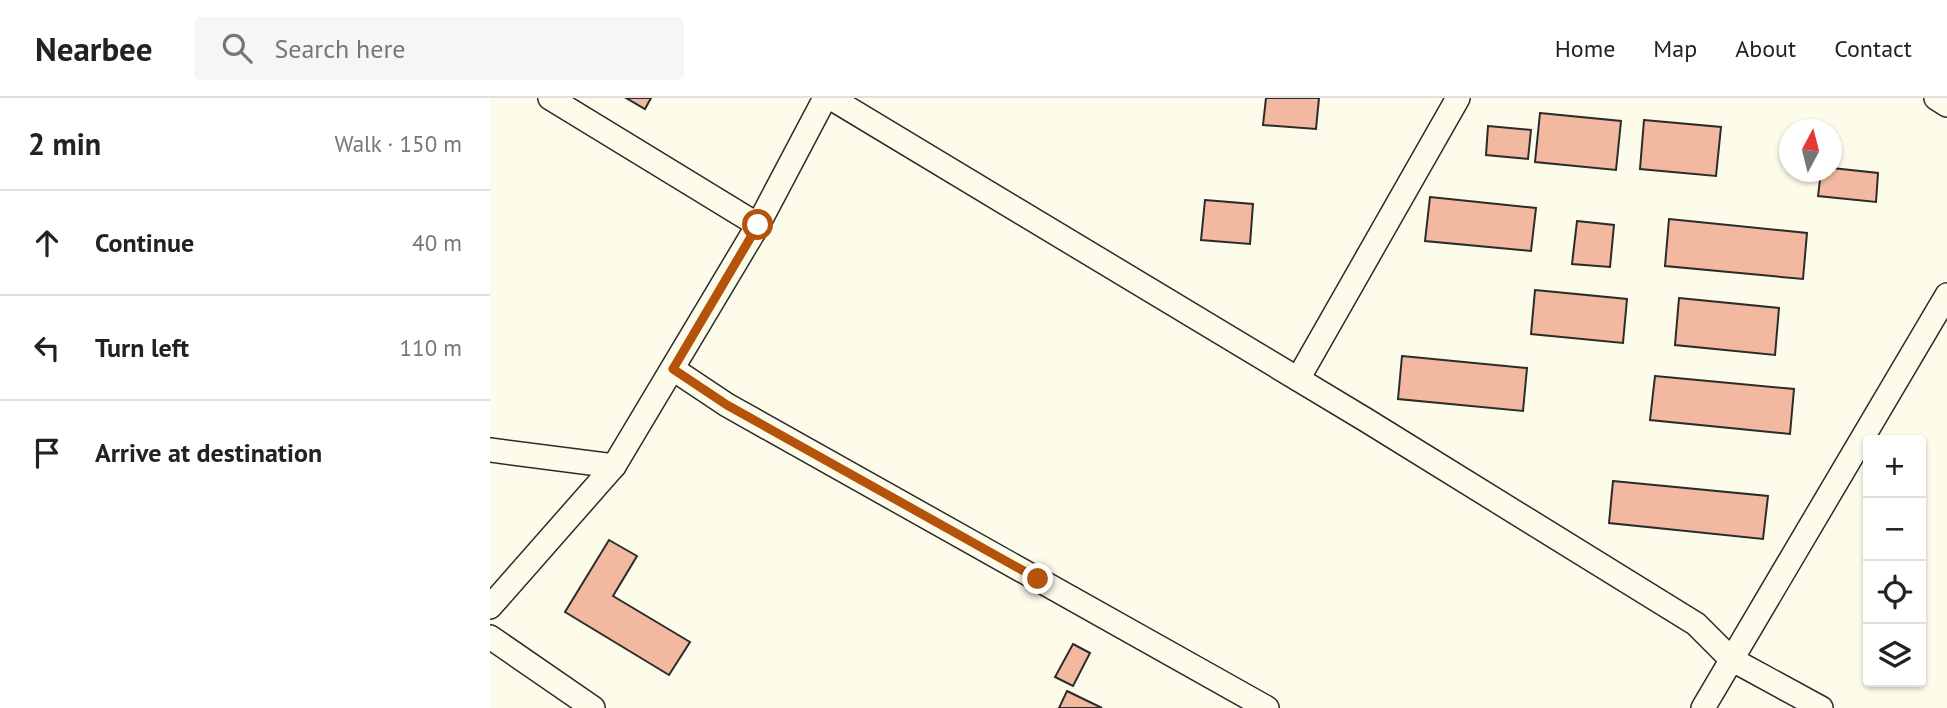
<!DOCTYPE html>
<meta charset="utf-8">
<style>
body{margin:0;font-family:"PT Sans",sans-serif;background:#f6f6f6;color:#222}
.controls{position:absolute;right:21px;bottom:21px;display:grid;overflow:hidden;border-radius:7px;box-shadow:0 2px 5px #0004}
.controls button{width:63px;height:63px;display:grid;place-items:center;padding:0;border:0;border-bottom:2px solid #e0e0e0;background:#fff;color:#222;font:35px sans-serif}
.compass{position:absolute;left:1289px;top:21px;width:63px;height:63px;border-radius:50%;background:#fff;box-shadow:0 2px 5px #0004;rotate:7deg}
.stop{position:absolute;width:21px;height:21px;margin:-16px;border:5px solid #b45309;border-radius:50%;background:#fff}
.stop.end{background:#b45309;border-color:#fff;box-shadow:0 2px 7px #0008}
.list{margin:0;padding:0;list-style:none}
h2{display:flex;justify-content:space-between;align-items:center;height:91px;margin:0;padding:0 28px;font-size:30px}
h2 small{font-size:23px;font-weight:400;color:#767676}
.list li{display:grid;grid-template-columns:46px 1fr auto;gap:21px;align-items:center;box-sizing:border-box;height:105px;padding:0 28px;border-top:2px solid #e0e0e0}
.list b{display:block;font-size:26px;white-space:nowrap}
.list em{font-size:23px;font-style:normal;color:#767676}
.icon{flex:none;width:38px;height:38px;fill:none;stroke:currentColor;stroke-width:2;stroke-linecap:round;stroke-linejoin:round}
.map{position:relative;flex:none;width:1457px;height:610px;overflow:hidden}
header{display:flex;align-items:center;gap:42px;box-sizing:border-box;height:98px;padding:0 35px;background:#fff;border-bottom:2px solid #e0e0e0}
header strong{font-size:33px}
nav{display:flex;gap:38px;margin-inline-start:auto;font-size:24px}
.search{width:490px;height:63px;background:#f6f6f6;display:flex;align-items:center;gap:18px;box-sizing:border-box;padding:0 24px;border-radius:7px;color:#767676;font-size:26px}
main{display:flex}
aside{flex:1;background:#fff}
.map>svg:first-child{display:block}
.building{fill:#f2b8a0;stroke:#2b2b2b;stroke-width:2}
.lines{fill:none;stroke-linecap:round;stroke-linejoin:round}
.street-casing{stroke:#2b2b2b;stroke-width:26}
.street{stroke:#fdfbea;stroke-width:23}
.route{stroke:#b45309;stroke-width:9}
</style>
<header>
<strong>Nearbee</strong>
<div class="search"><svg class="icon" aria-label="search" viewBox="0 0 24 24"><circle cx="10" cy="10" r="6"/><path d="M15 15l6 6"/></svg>Search here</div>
<nav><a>Home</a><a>Map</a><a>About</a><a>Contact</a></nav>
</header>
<main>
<aside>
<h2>2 min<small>Walk · 150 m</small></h2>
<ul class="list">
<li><svg class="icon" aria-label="ahead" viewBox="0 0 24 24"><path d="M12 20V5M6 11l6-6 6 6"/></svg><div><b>Continue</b></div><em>40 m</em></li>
<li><svg class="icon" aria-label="left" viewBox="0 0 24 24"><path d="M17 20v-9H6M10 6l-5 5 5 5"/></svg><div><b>Turn left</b></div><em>110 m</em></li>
<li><svg class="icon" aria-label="arrive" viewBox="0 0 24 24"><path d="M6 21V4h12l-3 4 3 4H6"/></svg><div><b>Arrive at destination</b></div></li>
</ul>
</aside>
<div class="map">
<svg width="1457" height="610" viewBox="0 0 1457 610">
<rect width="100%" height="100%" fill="#fdfbea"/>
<g class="building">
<polygon points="136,0 161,0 155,11"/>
<polygon points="776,0 829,0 826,31 773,27"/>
<polygon points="1050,15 1131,23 1126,72 1045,64"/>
<polygon points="1154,22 1231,29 1226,78 1150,71"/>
<polygon points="998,28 1041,32 1038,61 996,57"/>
<polygon points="1342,70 1388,75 1386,104 1328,98 1331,74 1342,74"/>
<polygon points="940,99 1046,110 1041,153 935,143"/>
<polygon points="715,102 763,106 760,146 711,142"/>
<polygon points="1179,121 1317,135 1313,181 1175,168"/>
<polygon points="1087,123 1124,127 1120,169 1082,166"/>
<polygon points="1045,192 1137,201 1133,245 1041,236"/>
<polygon points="1189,200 1289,210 1285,257 1185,247"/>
<polygon points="912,258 1037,270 1033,313 908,301"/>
<polygon points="1165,278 1304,291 1300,336 1160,322"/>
<polygon points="1123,383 1278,398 1273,441 1119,425"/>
<polygon points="119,442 147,458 123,498 200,544 179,577 75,514"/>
<polygon points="583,546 600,555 583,588 565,579"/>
<polygon points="577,593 612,610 569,610"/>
</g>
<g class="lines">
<g class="street-casing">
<g id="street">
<polyline points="60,0 268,127"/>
<polyline points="341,0 876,322 1206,526 1241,561 1331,610"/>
<polyline points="1446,0 1457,7"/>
<polyline points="183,271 237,307 777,610"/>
<polyline points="808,281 968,0"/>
<polyline points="0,352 124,368"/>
<polyline points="0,509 124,368 268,127 335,0"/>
<polyline points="0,539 103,610"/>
<polyline points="1213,610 1457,197"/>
</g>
</g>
<use href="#street" class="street"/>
</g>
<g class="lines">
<polyline class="route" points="268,127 183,271 237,307 548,481"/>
</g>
</svg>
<div class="controls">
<button>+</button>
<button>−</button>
<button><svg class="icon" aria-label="locate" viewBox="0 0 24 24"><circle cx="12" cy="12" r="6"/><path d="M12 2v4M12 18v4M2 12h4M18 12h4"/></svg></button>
<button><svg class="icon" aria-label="layers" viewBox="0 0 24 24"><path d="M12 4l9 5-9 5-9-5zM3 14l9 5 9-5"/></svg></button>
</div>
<svg class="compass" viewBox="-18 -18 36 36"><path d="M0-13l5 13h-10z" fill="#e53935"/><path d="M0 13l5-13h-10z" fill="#767676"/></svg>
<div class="stop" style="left:268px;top:127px"></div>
<div class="stop end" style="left:548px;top:481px"></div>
</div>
</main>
